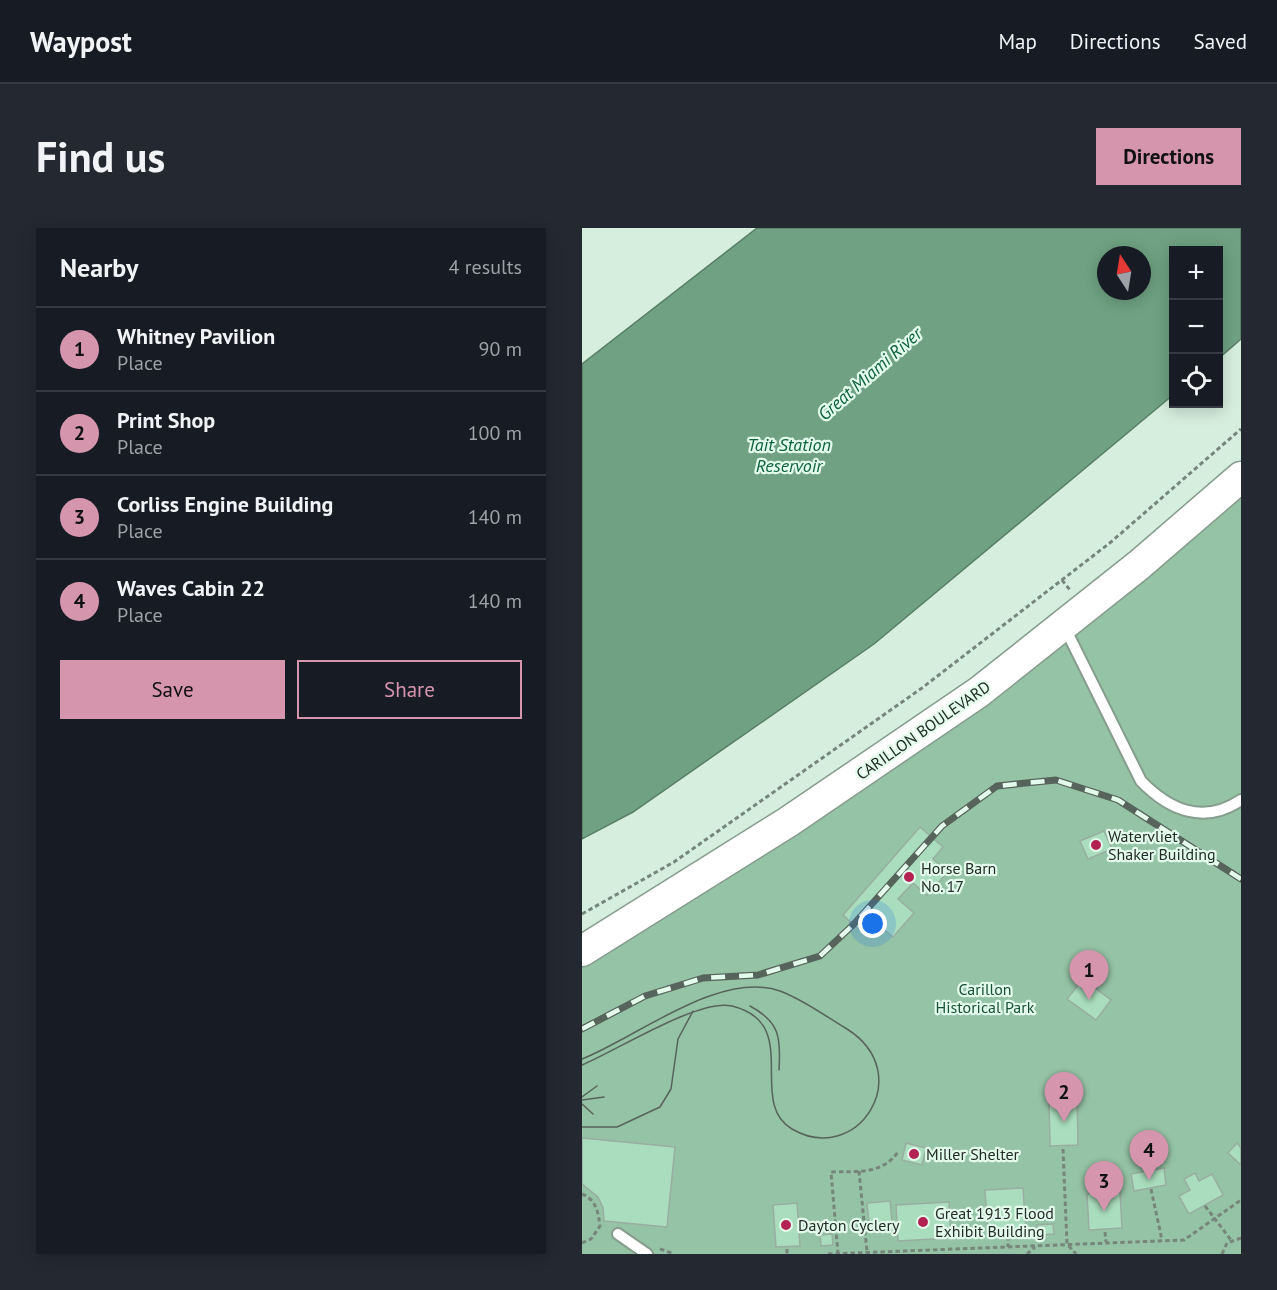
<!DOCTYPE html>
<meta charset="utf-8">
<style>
body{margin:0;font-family:"PT Sans",sans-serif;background:#242831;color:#f1f3f6}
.controls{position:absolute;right:18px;top:18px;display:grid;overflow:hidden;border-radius:0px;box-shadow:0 3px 15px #0003}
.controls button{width:54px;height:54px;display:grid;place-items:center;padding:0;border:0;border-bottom:2px solid #363941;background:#171b24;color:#f1f3f6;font:30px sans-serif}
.compass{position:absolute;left:515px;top:18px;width:54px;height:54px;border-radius:50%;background:#171b24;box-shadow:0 3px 15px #0003;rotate:348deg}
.you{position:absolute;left:291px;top:696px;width:21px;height:21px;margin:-15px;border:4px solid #fff;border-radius:50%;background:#1a73e8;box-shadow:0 0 0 9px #1a73e833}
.badge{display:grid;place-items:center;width:39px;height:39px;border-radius:50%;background:#d595ad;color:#111;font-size:20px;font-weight:700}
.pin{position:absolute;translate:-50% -50px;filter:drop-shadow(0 2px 3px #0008)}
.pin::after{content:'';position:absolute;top:32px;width:21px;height:18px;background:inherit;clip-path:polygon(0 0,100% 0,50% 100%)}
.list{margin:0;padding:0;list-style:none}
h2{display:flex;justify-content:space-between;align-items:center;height:78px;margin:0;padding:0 24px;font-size:26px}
h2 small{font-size:20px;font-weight:400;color:#9ea1a6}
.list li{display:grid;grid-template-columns:39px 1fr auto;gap:18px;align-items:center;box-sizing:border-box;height:84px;padding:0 24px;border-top:2px solid #363941}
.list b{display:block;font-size:22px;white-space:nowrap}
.list p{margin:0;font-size:20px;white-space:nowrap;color:#9ea1a6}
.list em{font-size:20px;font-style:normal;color:#9ea1a6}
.actions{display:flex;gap:12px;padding:18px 24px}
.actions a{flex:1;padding:14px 0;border:2px solid #d595ad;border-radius:0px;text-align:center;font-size:21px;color:#d595ad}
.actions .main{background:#d595ad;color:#111}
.icon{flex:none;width:33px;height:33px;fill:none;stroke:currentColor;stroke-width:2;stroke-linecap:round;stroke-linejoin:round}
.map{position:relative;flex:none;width:659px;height:1026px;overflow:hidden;border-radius:0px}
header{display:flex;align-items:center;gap:36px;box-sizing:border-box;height:84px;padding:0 30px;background:#171b24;border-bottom:2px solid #363941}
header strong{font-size:28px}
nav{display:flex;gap:33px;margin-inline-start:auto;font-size:21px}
.intro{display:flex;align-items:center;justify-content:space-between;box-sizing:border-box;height:144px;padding:0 36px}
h1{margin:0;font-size:42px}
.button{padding:15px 27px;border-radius:0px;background:#d595ad;color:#111;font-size:21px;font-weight:700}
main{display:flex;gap:36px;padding:0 36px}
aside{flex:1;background:#171b24;border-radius:0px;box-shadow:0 3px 15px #0003}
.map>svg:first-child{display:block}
.green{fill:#95c3a6}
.water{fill:#6fa182;stroke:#587e66;stroke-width:1.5;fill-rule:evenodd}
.building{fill:#aaddbd;stroke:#98aea0;stroke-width:1.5}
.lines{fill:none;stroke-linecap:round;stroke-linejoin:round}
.lane-casing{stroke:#869c8d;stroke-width:14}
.secondary-casing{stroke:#869c8d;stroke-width:33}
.path{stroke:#76867b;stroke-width:3;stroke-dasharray:4.5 3;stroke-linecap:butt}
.lane{stroke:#fff;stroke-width:10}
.secondary{stroke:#fff;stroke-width:30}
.tram{stroke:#57645b;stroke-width:1.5}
.rail-casing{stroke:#57645b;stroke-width:7}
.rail{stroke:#e3fbeb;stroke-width:4.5;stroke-dasharray:14;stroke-linecap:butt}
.poi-dot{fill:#b22253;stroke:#e3fbeb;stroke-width:2}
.labels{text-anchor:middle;stroke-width:4.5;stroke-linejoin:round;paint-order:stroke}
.street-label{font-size:16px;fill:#232c26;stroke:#e3fbeb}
.poi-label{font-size:16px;fill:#232c26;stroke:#e3fbeb;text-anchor:start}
.park-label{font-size:16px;fill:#165133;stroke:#e3fbeb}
.water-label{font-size:18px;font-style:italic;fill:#0c623b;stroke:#e3fbeb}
</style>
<header>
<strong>Waypost</strong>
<nav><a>Map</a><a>Directions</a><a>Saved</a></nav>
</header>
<div class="intro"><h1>Find us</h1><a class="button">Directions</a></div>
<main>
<aside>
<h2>Nearby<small>4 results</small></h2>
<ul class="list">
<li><span class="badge">1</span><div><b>Whitney Pavilion</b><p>Place</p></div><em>90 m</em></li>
<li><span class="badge">2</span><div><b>Print Shop</b><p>Place</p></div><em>100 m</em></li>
<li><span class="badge">3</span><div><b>Corliss Engine Building</b><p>Place</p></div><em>140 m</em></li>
<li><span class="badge">4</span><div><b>Waves Cabin 22</b><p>Place</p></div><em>140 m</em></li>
</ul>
<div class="actions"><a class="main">Save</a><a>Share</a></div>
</aside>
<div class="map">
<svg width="659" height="1026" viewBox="0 0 659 1026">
<rect width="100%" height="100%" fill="#d6eede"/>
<polygon class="green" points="659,249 659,1026 0,1026 0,723 206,594"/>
<path class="water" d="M175 0H659V111L637 130 636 22H592L591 167 292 416 51 584 0 611V136ZM524 27H560V63H524Z"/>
<g class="building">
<polygon points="338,599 361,619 351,631 366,644 345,667 331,655 316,671 332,685 311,709 296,696 285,709 261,687"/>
<polygon points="522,603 530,621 506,631 498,613"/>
<polygon points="501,751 529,772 514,792 485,771"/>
<polygon points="495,870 496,917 468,918 467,872"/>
<polygon points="0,910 93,919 85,999 22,993 21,980 16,969 0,956"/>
<polygon points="324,915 344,920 340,937 320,932"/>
<polygon points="655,915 659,920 659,937 646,925"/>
<polygon points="582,940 584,957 552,963 549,946"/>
<polygon points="613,945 617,953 630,946 641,967 607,986 597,968 608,962 602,951"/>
<polygon points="441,960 444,1005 406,1008 403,962"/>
<polygon points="538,964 540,1000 507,1002 505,966"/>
<polygon points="308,973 311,1003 288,1005 285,975"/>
<polygon points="367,974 369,1010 316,1013 314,977"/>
<polygon points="215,975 218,1018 194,1019 191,977"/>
<polygon points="471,996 472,1006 455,1007 455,997"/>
<polygon points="250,1006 251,1017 239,1018 238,1007"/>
</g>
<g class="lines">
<g class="lane-casing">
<g id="lane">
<path d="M483 400 559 553C587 582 622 597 659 572"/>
<polyline points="36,1006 65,1026"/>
</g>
</g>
<g class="secondary-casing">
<polyline id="secondary" points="0,723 206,594 397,464 557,337 659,249"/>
</g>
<g class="path">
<polyline points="480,352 488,362"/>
<polyline points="0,686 92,634 340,460 529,314 659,201"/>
<polyline points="481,921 485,1016 494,1026"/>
<polyline points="277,943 285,1024"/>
<polyline points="569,961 580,1012"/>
<path d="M0 966C14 972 16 983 18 998L9 1011 0 1015"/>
<polyline points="623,978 649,1012"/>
<polyline points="523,1004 524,1014"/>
<polyline points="426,1008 426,1019"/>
<polyline points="78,1021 92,1026"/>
<polyline points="205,1021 205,1026"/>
<polyline points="246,1026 602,1012 659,972"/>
<path d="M256 1026 249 944C277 943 299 947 316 924"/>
<polyline points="445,1026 453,1019"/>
<polyline points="640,1026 645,1015 659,1010"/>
</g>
<use href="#lane" class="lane"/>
<use href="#secondary" class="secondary"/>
<g class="tram">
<path d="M168 778C198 794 199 810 197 842"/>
<path d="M0 831C54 810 137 742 198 763 222 772 243 788 265 801 336 846 275 939 210 901 164 874 221 795 150 778 117 770 34 823 0 837"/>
<polyline points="0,869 15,858"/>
<polyline points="0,872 22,869"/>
<polyline points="0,876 11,886"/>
<polyline points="0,899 35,899 78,879 89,861 96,811 111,783"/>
</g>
<g class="rail-casing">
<polyline id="rail" points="0,801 63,768 121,750 176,747 238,728 271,697 360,598 415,558 474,552 536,572 659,651"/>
</g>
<use href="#rail" class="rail"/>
</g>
<g class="poi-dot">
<circle cx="514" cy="617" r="6"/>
<circle cx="327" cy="649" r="6"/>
<circle cx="332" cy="926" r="6"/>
<circle cx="341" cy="994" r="6"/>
<circle cx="204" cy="997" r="6"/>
</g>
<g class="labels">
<g class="street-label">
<text transform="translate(341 502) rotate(-35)" y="6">CARILLON BOULEVARD</text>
</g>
<g class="poi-label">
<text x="526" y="614">Watervliet<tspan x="526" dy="18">Shaker Building</tspan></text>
<text x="339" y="646">Horse Barn<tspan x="339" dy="18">No. 17</tspan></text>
<text x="344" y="932">Miller Shelter</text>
<text x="353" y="991">Great 1913 Flood<tspan x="353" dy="18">Exhibit Building</tspan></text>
<text x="216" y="1003">Dayton Cyclery</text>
</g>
<g class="park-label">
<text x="403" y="767">Carillon<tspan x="403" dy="18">Historical Park</tspan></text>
</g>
<g class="water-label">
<text transform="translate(288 146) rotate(-41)" y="6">Great Miami River</text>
<text x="207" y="223">Tait Station<tspan x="207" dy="21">Reservoir</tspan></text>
</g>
</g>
</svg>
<div class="controls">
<button>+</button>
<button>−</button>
<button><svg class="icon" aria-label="locate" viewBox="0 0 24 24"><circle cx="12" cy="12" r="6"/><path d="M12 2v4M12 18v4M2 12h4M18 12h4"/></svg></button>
</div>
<svg class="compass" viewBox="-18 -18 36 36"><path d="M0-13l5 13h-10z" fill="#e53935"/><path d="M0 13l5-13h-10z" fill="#9ea1a6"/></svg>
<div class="you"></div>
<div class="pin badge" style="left:507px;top:772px">1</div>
<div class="pin badge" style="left:482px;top:894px">2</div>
<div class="pin badge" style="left:522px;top:983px">3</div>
<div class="pin badge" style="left:567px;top:952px">4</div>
</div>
</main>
